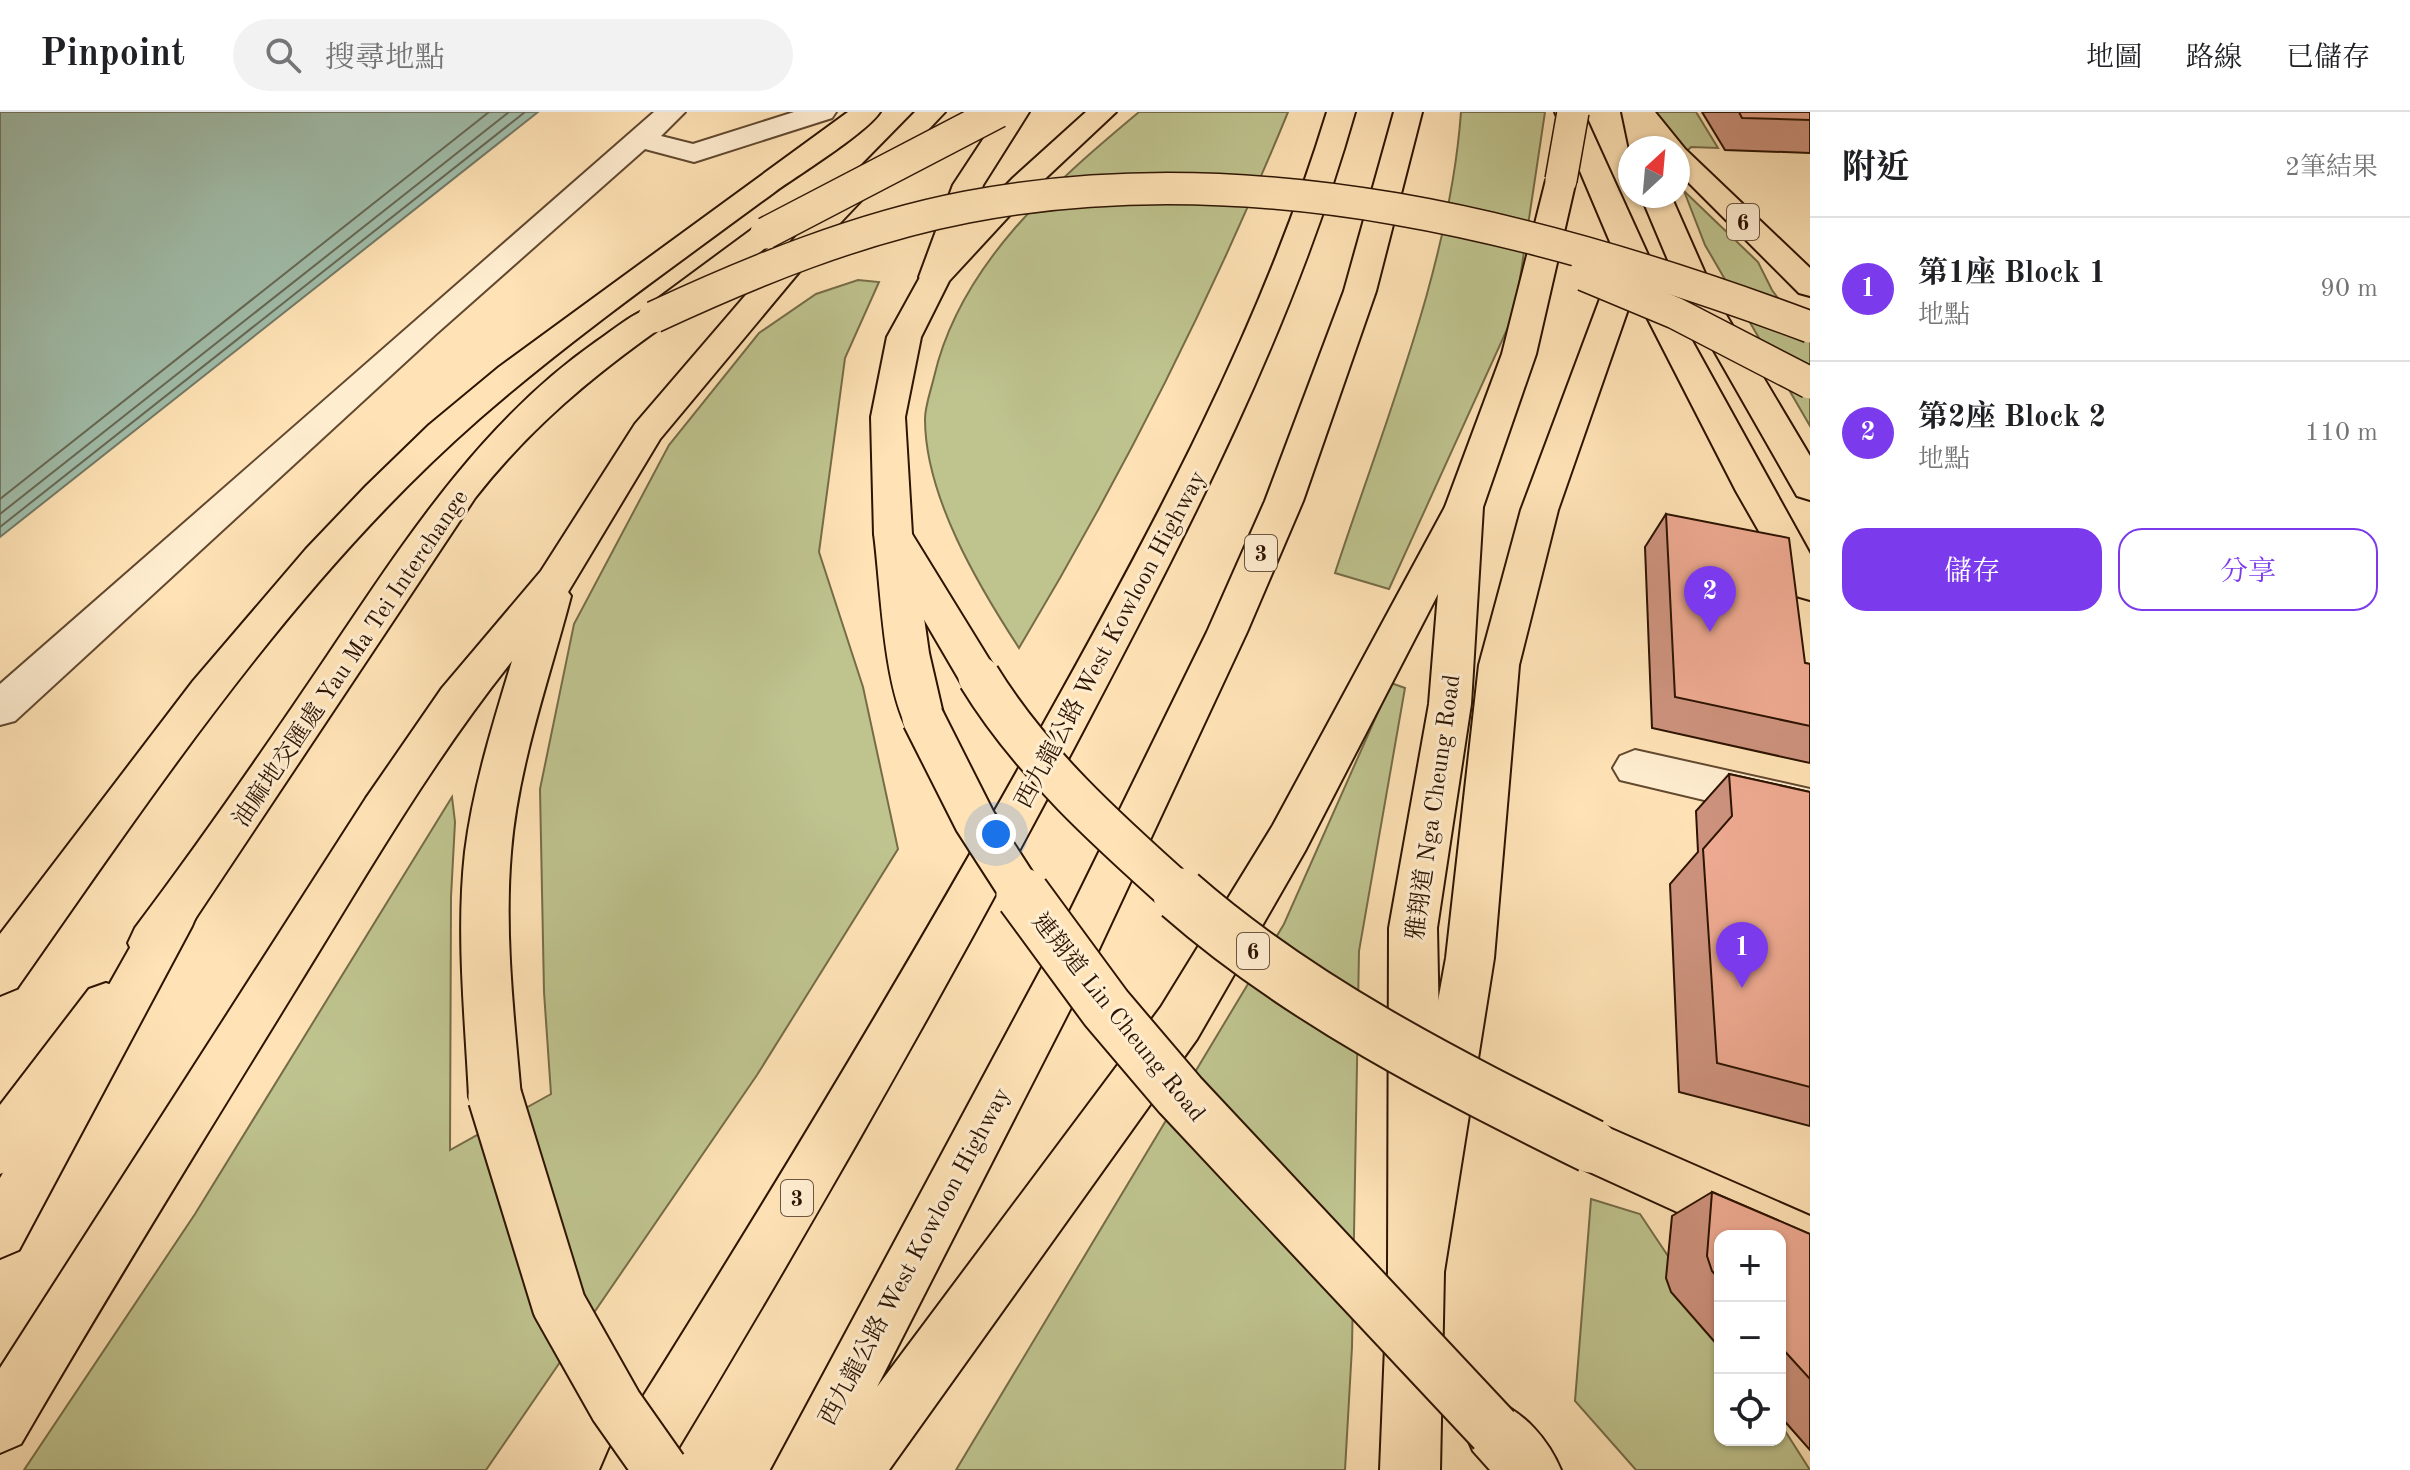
<!DOCTYPE html>
<html lang="zh-TW">
<meta charset="utf-8">
<style>
body{margin:0;font-family:"Old Standard TT","Noto Serif TC",serif;background:#f2f2f2;color:#202124}
.controls{position:absolute;right:24px;bottom:24px;display:grid;overflow:hidden;border-radius:16px;box-shadow:0 2px 6px #0004}
.controls button{width:72px;height:72px;display:grid;place-items:center;padding:0;border:0;border-bottom:2px solid #e0e0e0;background:#fff;color:#202124;font:40px sans-serif}
.compass{position:absolute;left:1618px;top:24px;width:72px;height:72px;border-radius:50%;background:#fff;box-shadow:0 2px 6px #0004;rotate:26deg}
.you{position:absolute;left:996px;top:722px;width:28px;height:28px;margin:-20px;border:6px solid #fff;border-radius:50%;background:#1a73e8;box-shadow:0 0 0 12px #1a73e833}
.badge{display:grid;place-items:center;width:52px;height:52px;border-radius:50%;background:#7c3aed;color:#fff;font-size:26px;font-weight:700}
.pin{position:absolute;translate:-50% -66px;filter:drop-shadow(0 2px 4px #0008)}
.pin::after{content:'';position:absolute;top:42px;width:28px;height:24px;background:inherit;clip-path:polygon(0 0,100% 0,50% 100%)}
.list{margin:0;padding:0;list-style:none}
h2{display:flex;justify-content:space-between;align-items:center;height:104px;margin:0;padding:0 32px;font-size:34px}
h2 small{font-size:26px;font-weight:400;color:#757577}
.list li{display:grid;grid-template-columns:52px 1fr auto;gap:24px;align-items:center;box-sizing:border-box;height:144px;padding:0 32px;border-top:2px solid #e0e0e0}
.list b{display:block;font-size:30px;white-space:nowrap}
.list p{margin:0;font-size:26px;white-space:nowrap;color:#757577}
.list em{font-size:26px;font-style:normal;color:#757577}
.actions{display:flex;gap:16px;padding:24px 32px}
.actions a{flex:1;padding:18px 0;border:2px solid #7c3aed;border-radius:24px;text-align:center;font-size:28px;color:#7c3aed}
.actions .main{background:#7c3aed;color:#fff}
.icon{flex:none;width:44px;height:44px;fill:none;stroke:currentColor;stroke-width:2;stroke-linecap:round;stroke-linejoin:round}
.map{position:relative;flex:none;width:1810px;height:1358px;overflow:hidden}
header{display:flex;align-items:center;gap:48px;box-sizing:border-box;height:112px;padding:0 40px;background:#fff;border-bottom:2px solid #e0e0e0}
header strong{font-size:38px}
nav{display:flex;gap:44px;margin-inline-start:auto;font-size:28px}
.search{width:560px;height:72px;background:#f2f2f2;display:flex;align-items:center;gap:20px;box-sizing:border-box;padding:0 28px;border-radius:44px;color:#757577;font-size:30px}
main{display:flex}
aside{flex:1;background:#fff}
.map>svg:first-child{display:block}
.green{fill:#bfc48f;stroke:#766c48;stroke-width:2}
.water{fill:#a1beab;stroke:#737a67;stroke-width:2}
.lines{fill:none;stroke-linecap:round;stroke-linejoin:round}
.shore{stroke:#676956;stroke-width:2}
.minor-casing{stroke:#62482f;stroke-width:4}
.major-casing{stroke:#2d1402;stroke-width:4}
.highway-casing{stroke:#2d1402;stroke-width:4}
.minor{fill:#ffedd0;fill-rule:evenodd}
.major{fill:#ffe3b6;fill-rule:evenodd}
.highway{fill:#ffe3b6;fill-rule:evenodd}
.major-bridge-far2-casing{stroke:#2d1402;stroke-width:34;stroke-linecap:butt}
.major-bridge-far1-casing{stroke:#2d1402;stroke-width:45;stroke-linecap:butt}
.major-bridge-casing{stroke:#2d1402;stroke-width:57;stroke-linecap:butt}
.highway-bridge-far2-casing{stroke:#2d1402;stroke-width:34;stroke-linecap:butt}
.highway-bridge-far1-casing{stroke:#2d1402;stroke-width:45;stroke-linecap:butt}
.highway-bridge-casing{stroke:#2d1402;stroke-width:57;stroke-linecap:butt}
.major-bridge-far2{stroke:#ffe3b6;stroke-width:31}
.major-bridge-far1{stroke:#ffe3b6;stroke-width:41}
.major-bridge{stroke:#ffe3b6;stroke-width:53}
.highway-bridge-far2{stroke:#ffe3b6;stroke-width:31}
.highway-bridge-far1{stroke:#ffe3b6;stroke-width:41}
.highway-bridge{stroke:#ffe3b6;stroke-width:53}
.wall{fill:#ce937e;stroke:#2d1402;stroke-width:2}
.building{fill:#efab93;stroke:#2d1402;stroke-width:2}
.labels{text-anchor:middle;stroke-width:6;stroke-linejoin:round;paint-order:stroke}
.shield{fill:#ffedd0;stroke:#6c5540;stroke-width:2}
.shield-label{font-size:22px;font-weight:bold;fill:#2d1402}
.street-label{font-size:24px;fill:#2d1402;stroke:#ffedd0}
</style>
<header>
<strong>Pinpoint</strong>
<div class="search"><svg class="icon" aria-label="search" viewBox="0 0 24 24"><circle cx="10" cy="10" r="6"/><path d="M15 15l6 6"/></svg>搜尋地點</div>
<nav><a>地圖</a><a>路線</a><a>已儲存</a></nav>
</header>
<main>
<div class="map">
<svg width="1810" height="1358" viewBox="0 0 1810 1358">
<rect width="100%" height="100%" fill="#ffe3b6"/>
<filter id="stains"><feTurbulence type="fractalNoise" baseFrequency=".0025" numOctaves="4"/><feColorMatrix values="0 0 0 0 .2 0 0 0 0 .09 0 0 0 0 .02 0 0 0 .5 -.17"/></filter>
<radialGradient id="worn" r=".72"><stop offset=".6" stop-color="#630" stop-opacity="0"/><stop offset="1" stop-color="#630" stop-opacity=".3"/></radialGradient>
<g class="green">
<path d="M1139 0H1288C1212 186 1122 364 1019 536 978 473 925 384 925 307 925 294 931 278 934 265 960 152 1054 71 1139 0Z"/>
<path d="M1461 0H1545L1515 200 1389 477 1335 461C1383 314 1450 154 1461 0Z"/>
<polygon points="1654,0 1696,0 1718,36 1691,35 1686,40 1678,36"/>
<polygon points="1684,79 1758,150 1772,178 1810,230 1810,314 1705,133"/>
<polygon points="858,168 879,170 845,246 819,440 863,575 898,737 757,963 486,1358 24,1358 195,1102 452,685 455,710 451,785 450,1038 551,982 544,880 540,677 574,512 669,333 759,221 816,182"/>
<polygon points="1391,571 1405,576 1359,839 1352,1235 1345,1358 956,1358 1284,812"/>
<polygon points="1591,1087 1640,1102 1720,1222 1720,1328 1780,1328 1780,1311 1810,1358 1636,1358 1575,1289"/>
</g>
<polygon class="water" points="0,0 538,0 0,425"/>
<g class="lines">
<g class="shore">
<polyline points="0,387 489,0"/>
<polyline points="0,402 509,0"/>
<polyline points="0,415 525,0"/>
</g>
<g class="minor-casing">
<g id="minor">
<polygon points="654,0 685,0 661,24 693,32 794,0 836,0 832,6 694,50 645,37 436,222 15,609 0,613 0,572"/>
<polygon points="1635,638 1810,677 1810,713 1620,668 1613,656 1620,644"/>
</g>
</g>
<g class="major-casing">
<g id="major">
<polygon points="1001,0 1029,0 983,73 951,165 946,172 924,172 919,165 953,73"/>
<polygon points="1622,0 1650,0 1657,36 1630,38"/>
<polygon points="1641,84 1671,84 1716,186 1810,344 1810,388 1797,384 1684,186"/>
<path d="M654 195 666 198 670 205 666 212C593 263 530 316 475 386L169 846 152 852 135 846 128 831 135 816C202 727 265 636 327 544 406 427 480 311 597 229 615 217 633 200 654 195Z"/>
<polygon points="1464,382 1477,386 1483,395 1471,592 1437,816 1444,1160 1440,1358 1380,1358 1388,1160 1389,816 1429,592 1445,395 1451,386"/>
<path d="M893 409 906 413 912 422 929 541 944 606 938 618 923 623 908 618C883 571 881 476 874 422L880 413Z"/>
<polygon points="106,871 123,877 131,893 123,909 19,1054 0,1062 0,993 89,877"/>
<path d="M1494 1288C1525 1301 1548 1327 1561 1358H1490L1473 1339 1464 1318 1473 1297Z"/>
</g>
</g>
<g class="highway-casing">
<g id="highway">
<path d="M848 0H880C866 21 800 62 776 79 676 153 573 225 479 307 296 467 156 678 17 876L0 883V822L193 569 306 437 366 374 429 313 499 255Z"/>
<path d="M915 0H945L840 111 660 327 568 480 571 484C549 568 518 653 511 740 504 822 514 904 521 985L513 1002 495 1010 477 1002 469 985C465 904 456 821 465 740 473 675 493 612 512 549 429 653 363 769 293 882 201 1032 109 1180 21 1332L0 1341V1256L366 686 442 576 541 459 635 312 818 99Z"/>
<polygon points="1086,0 1116,0 1033,78 949,169 921,225 905,305 912,422 1000,565 994,576 979,581 964,576 874,422 871,305 887,225 924,158 1013,66"/>
<path d="M1327 0H1355C1293 218 1189 417 1084 617 952 868 812 1115 665 1358H601L610 1337C761 1098 908 856 1045 609 1155 412 1261 216 1327 0Z"/>
<polygon points="1394,0 1422,0 1376,179 1303,389 1247,520 1080,878 877,1275 1161,895 1273,713 1445,395 1502,242 1546,68 1551,62 1571,62 1576,68 1536,242 1483,395 1305,739 1197,927 889,1358 772,1358 1046,848 1207,520 1265,389 1344,179"/>
<polygon points="1555,0 1583,0 1664,178 1810,442 1810,488 1796,484 1736,379 1634,180 1558,398 1519,553 1494,846 1444,1160 1436,1180 1416,1188 1396,1180 1388,1160 1446,846 1479,553 1521,398 1616,144"/>
<polygon points="1626,0 1655,0 1685,37 1810,156 1810,184 1799,181 1678,60 1678,36 1656,36"/>
<polygon points="766,112 777,115 781,121 777,127 668,211 656,214 644,211 640,204 644,197 755,115"/>
<polygon points="175,780 192,786 198,800 192,814 19,1138 0,1146 0,1066 158,786"/>
<polygon points="1591,1008 1810,1104 1810,1159 1780,1147 1780,1124 1730,1124 1572,1052 1565,1034 1572,1016"/>
</g>
</g>
<use href="#minor" class="minor"/>
<use href="#major" class="major"/>
<use href="#highway" class="highway"/>
<g class="major-bridge-far2-casing">
<g id="major-bridge-far2">
<polyline points="1584,163 1675,201 1810,271"/>
<path d="M654 205C753 159 858 116 967 95 1253 40 1543 115 1810 215"/>
</g>
</g>
<g class="major-bridge-far1-casing">
<polyline id="major-bridge-far1" points="923,606 975,709 1024,785"/>
</g>
<g class="major-bridge-casing">
<polyline id="major-bridge" points="1023,783 1106,896 1180,983 1494,1318"/>
</g>
<g class="highway-bridge-far2-casing">
<g id="highway-bridge-far2">
<polyline points="1561,68 1573,0"/>
<polyline points="766,121 998,0"/>
</g>
</g>
<g class="highway-bridge-far1-casing">
<path id="highway-bridge-far1" d="M979 565C1031 650 1108 719 1182 785"/>
</g>
<g class="highway-bridge-casing">
<g id="highway-bridge">
<path d="M1180 783C1301 889 1448 963 1591 1034"/>
<polyline points="495,985 559,1193 616,1294 661,1358"/>
</g>
</g>
<use href="#major-bridge-far2" class="major-bridge-far2"/>
<use href="#major-bridge-far1" class="major-bridge-far1"/>
<use href="#major-bridge" class="major-bridge"/>
<use href="#highway-bridge-far2" class="highway-bridge-far2"/>
<use href="#highway-bridge-far1" class="highway-bridge-far1"/>
<use href="#highway-bridge" class="highway-bridge"/>
</g>
<g class="wall">
<polygon points="1702,0 1810,0 1810,41 1725,38"/>
<polygon points="1666,402 1805,551 1810,552 1810,651 1652,616 1645,435"/>
<polygon points="1729,662 1810,680 1810,1014 1679,980 1670,772 1698,740 1696,699"/>
<polygon points="1712,1080 1810,1122 1810,1338 1780,1304 1780,1124 1720,1124 1720,1236 1671,1180 1666,1166 1672,1104"/>
</g>
<g class="building">
<polygon points="1739,0 1810,0 1810,8 1742,6"/>
<polygon points="1666,402 1789,426 1805,551 1810,552 1810,614 1675,585"/>
<polygon points="1729,662 1810,680 1810,975 1717,951 1703,737 1732,704"/>
<polygon points="1712,1080 1810,1122 1810,1267 1780,1234 1780,1124 1720,1124 1720,1168 1712,1159 1707,1144"/>
</g>
<g class="labels">
<g class="shield">
<rect x="1727" y="92" width="32" height="36" rx="6"/>
<rect x="1245" y="423" width="32" height="36" rx="6"/>
<rect x="1237" y="821" width="32" height="36" rx="6"/>
<rect x="781" y="1068" width="32" height="36" rx="6"/>
</g>
<g class="shield-label">
<text x="1743" y="118">6</text>
<text x="1261" y="449">3</text>
<text x="1253" y="847">6</text>
<text x="797" y="1094">3</text>
</g>
<g class="street-label">
<text transform="translate(1110 527) rotate(-62)" y="8">西九龍公路 West Kowloon Highway</text>
<text transform="translate(350 546) rotate(-56)" y="8">油麻地交匯處 Yau Ma Tei Interchange</text>
<text transform="translate(1433 695) rotate(-82)" y="8">雅翔道 Nga Cheung Road</text>
<text transform="translate(1119 905) rotate(51)" y="8">連翔道 Lin Cheung Road</text>
<text transform="translate(914 1144) rotate(-62)" y="8">西九龍公路 West Kowloon Highway</text>
</g>
</g>
<rect width="100%" height="100%" filter="url(#stains)"/>
<rect width="100%" height="100%" fill="url(#worn)"/>
</svg>
<div class="controls">
<button>+</button>
<button>−</button>
<button><svg class="icon" aria-label="locate" viewBox="0 0 24 24"><circle cx="12" cy="12" r="6"/><path d="M12 2v4M12 18v4M2 12h4M18 12h4"/></svg></button>
</div>
<svg class="compass" viewBox="-18 -18 36 36"><path d="M0-13l5 13h-10z" fill="#e53935"/><path d="M0 13l5-13h-10z" fill="#757577"/></svg>
<div class="you"></div>
<div class="pin badge" style="left:1742px;top:876px">1</div>
<div class="pin badge" style="left:1710px;top:520px">2</div>
</div>
<aside>
<h2>附近<small>2筆結果</small></h2>
<ul class="list">
<li><span class="badge">1</span><div><b>第1座 Block 1</b><p>地點</p></div><em>90 m</em></li>
<li><span class="badge">2</span><div><b>第2座 Block 2</b><p>地點</p></div><em>110 m</em></li>
</ul>
<div class="actions"><a class="main">儲存</a><a>分享</a></div>
</aside>
</main>
